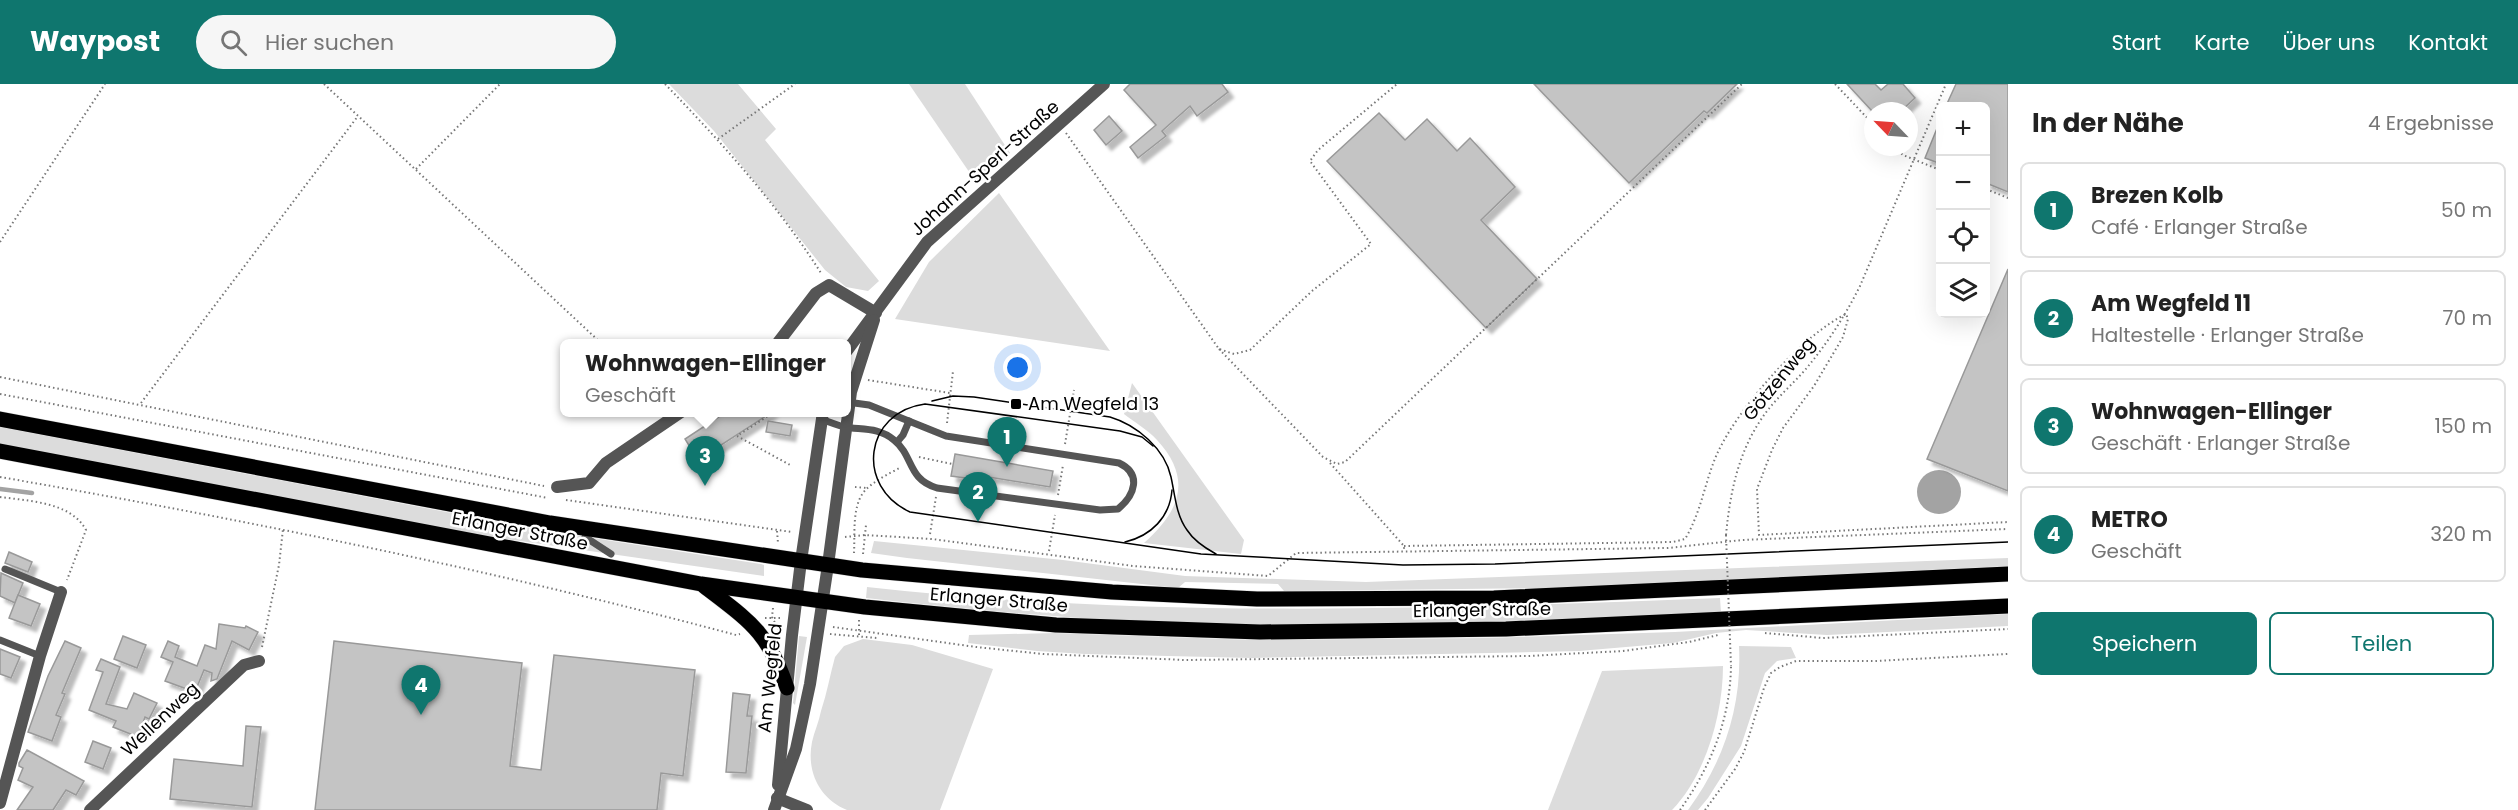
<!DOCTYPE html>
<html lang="de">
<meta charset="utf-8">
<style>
body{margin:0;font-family:Poppins,sans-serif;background:#f6f6f6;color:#222}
.controls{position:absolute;right:18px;top:18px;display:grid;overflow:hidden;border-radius:9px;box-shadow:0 6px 24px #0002}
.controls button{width:54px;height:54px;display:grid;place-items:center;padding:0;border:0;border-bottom:2px solid #e0e0e0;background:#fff;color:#222;font:30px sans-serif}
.compass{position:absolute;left:1864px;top:18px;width:54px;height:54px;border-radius:50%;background:#fff;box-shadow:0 6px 24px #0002;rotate:295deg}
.you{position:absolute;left:1018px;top:284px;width:21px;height:21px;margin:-15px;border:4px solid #fff;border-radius:50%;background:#1a73e8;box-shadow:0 0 0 9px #1a73e833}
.badge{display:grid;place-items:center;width:39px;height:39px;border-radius:50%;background:#0f766e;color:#fff;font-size:20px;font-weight:700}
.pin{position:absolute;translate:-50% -50px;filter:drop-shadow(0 2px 3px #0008)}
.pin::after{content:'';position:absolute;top:32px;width:21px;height:18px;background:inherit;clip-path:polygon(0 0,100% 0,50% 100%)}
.popup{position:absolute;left:560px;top:255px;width:291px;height:78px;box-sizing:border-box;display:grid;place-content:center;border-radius:9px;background:#fff;filter:drop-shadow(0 2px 4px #0005);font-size:20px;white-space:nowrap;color:#767676}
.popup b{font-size:22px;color:#222}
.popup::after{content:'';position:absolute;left:50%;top:100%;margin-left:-12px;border:12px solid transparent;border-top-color:#fff}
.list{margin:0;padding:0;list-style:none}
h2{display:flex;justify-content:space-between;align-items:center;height:78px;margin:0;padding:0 24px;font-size:26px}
h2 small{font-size:20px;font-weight:400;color:#767676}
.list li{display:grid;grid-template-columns:39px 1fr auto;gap:18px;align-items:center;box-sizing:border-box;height:96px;margin:0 12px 12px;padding:0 12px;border:2px solid #e0e0e0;border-radius:9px}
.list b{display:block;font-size:22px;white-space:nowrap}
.list p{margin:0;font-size:20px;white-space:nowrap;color:#767676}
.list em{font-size:20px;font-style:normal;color:#767676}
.actions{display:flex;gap:12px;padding:18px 24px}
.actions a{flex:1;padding:14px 0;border:2px solid #0f766e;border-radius:9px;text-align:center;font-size:21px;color:#0f766e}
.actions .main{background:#0f766e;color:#fff}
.icon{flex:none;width:33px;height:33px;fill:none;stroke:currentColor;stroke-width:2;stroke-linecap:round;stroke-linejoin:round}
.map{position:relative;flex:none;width:2008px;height:726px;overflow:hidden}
header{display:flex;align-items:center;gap:36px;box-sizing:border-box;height:84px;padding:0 30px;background:#0f766e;color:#fff}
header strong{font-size:28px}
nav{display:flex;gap:33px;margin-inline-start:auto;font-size:21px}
.search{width:420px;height:54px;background:#f6f6f6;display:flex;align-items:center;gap:15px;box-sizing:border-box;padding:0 21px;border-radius:33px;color:#767676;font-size:22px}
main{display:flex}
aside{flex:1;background:#fff}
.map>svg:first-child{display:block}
.green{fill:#dcdcdc}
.water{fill:#a3a3a3}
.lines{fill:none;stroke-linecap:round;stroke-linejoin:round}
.stream{stroke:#a3a3a3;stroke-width:4.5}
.building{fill:#c4c4c4;stroke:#999;stroke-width:1.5;filter:url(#shadow)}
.primary-casing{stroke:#dbdbdb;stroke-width:16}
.path{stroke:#777;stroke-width:2;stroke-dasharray:1.5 3;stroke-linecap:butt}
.service{stroke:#555;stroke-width:7}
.minor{stroke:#555;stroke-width:12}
.tertiary{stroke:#555;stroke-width:12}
.primary{stroke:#000;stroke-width:15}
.tram{stroke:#000;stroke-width:1.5}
.path-bridge{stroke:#777;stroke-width:2;stroke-dasharray:1.5 3;stroke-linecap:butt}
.poi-dot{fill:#000;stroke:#fff;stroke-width:2}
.labels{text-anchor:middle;stroke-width:5;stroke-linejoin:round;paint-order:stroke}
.street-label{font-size:18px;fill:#000;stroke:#fff}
.poi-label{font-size:18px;fill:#000;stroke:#fff;text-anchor:start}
</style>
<header>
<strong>Waypost</strong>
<div class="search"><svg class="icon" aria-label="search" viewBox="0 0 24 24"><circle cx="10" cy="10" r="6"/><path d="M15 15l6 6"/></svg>Hier suchen</div>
<nav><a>Start</a><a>Karte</a><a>Über uns</a><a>Kontakt</a></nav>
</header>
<main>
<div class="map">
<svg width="2008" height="726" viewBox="0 0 2008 726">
<defs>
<filter id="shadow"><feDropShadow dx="5.5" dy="5.5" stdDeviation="1.5" flood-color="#0004"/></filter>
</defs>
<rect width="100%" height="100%" fill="#fff"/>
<g class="green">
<polygon points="669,0 738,0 776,45 765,56 879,197 868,207 846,203 825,186 714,47"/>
<polygon points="909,0 965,0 1010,69 976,98"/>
<polygon points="999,109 1110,267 895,235 929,178"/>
<path d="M1132 299 1244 456 1241 470 1144 459C1180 427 1193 395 1157 356 1148 346 1134 338 1124 330Z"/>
<polygon points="0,343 541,446 761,480 764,481 764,492 479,451 0,360"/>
<polygon points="874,457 1063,476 1185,492 1366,498 2008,474 2008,482 1554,504 1284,507 1278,500 1185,498 1178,504 907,474 871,469"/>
<path d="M867 503C1150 535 1436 525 1720 514L1721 529C1518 537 1314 546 1110 536 1028 531 947 523 866 514Z"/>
<polygon points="2008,530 2008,542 1827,551 1746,546 1716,549 1673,559 1579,567 1252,574 1085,570 1037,567 968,559 969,551 1054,549 1253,556 1485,554 1675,548"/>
<polygon points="799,552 807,553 795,621 793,619"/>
<path d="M863 555 912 561 993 585 940 726H847C820 715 806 688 812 658 814 648 819 638 821 627 827 609 830 591 835 573L844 562Z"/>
<path d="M1739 562 1791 563 1796 574 1777 577 1765 589 1741 662 1708 714 1698 726H1688C1724 677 1742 623 1739 562Z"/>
<path d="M1723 582C1723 629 1706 691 1672 726H1548L1602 587Z"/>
</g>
<circle class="water" cx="1939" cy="408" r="22"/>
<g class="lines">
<polyline class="stream" points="0,405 32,409"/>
</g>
<g class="building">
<polygon points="1130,0 1222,0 1228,8 1197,32 1190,22 1162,47 1166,52 1138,74 1130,63 1156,41 1124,6"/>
<polygon points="1534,0 1737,0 1707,29 1704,27 1629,99"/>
<polygon points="1847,0 1875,0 1881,6 1888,0 1903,0 1915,14 1901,27 1872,27"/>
<polygon points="1956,0 2008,0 2008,108 1986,99 1986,22 1946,22"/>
<polygon points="1379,29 1405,56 1427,35 1457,67 1470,54 1515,103 1481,136 1537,195 1486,244 1327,77"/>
<polygon points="1109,32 1122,47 1106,61 1094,46"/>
<polygon points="1940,37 1941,37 1941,80 1925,74"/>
<polygon points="2008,185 2008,407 1927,375"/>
<polygon points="726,328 772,328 698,376 685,355"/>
<polygon points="768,337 792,341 790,352 766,348"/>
<polygon points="955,370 1053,387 1050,403 989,393 988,397 951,392"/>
<polygon points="9,468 32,478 28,488 5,479"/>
<polygon points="1,489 23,499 15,519 0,512"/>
<polygon points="18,511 40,520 31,542 9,534"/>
<polygon points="219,540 245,544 246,542 258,548 249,566 232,557 217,595 211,597 212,589 204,586 195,608 165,597 173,578 161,573 168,557 179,562 175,573 197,582 205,561 216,565"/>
<polygon points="123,552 146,561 137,584 114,575"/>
<polygon points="65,557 81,564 62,609 65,610 56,631 61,633 52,657 28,648 48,592"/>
<polygon points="334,557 522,579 510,682 541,686 554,571 695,586 683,692 661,689 657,726 315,726"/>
<polygon points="0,565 20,573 11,594 0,590"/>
<polygon points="101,575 120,583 106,620 127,625 134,609 157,619 149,635 145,633 138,653 113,643 116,637 89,626 103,588 96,586"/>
<polygon points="733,609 750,611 747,632 752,632 746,689 726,688"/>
<polygon points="246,642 261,643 252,723 170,715 174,675 243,682"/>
<polygon points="93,657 111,664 103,685 85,678"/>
<polygon points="27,666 84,697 76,711 66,706 53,726 17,726 33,703 18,696 23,684 19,682 19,679"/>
</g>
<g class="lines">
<g class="primary-casing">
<g id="primary">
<polyline points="0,335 550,439 862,486 1112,508 1257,515 1494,514 2008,490"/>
<polyline points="0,367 701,500 865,523 1056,541 1260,548 1506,545 2008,522"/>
<path d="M704 502C749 537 768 547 787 604"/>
</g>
</g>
<g class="path">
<polyline points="324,0 602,260"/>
<path d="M665 0C722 59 777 120 821 189"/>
<polyline points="1835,0 1873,40"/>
<polyline points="1066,49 1219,265 1234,270 1250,266 1312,207 1371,160 1310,77 1318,66 1397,0"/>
<polyline points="718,55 795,0"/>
<polyline points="1895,63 1903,71 1940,86"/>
<polyline points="416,85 500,0"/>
<polyline points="1986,105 2008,114"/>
<polyline points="0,158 105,0"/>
<polyline points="1219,265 1323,373 1337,380 1345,378 1742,0"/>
<polyline points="0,293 544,402"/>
<polyline points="868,296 950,309"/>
<polyline points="0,310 548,414"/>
<polyline points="141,319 358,32"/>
<polyline points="771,330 737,352 792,382"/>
<polyline points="947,339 953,287"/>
<polyline points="1065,360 1074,306"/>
<polyline points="919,373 952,380"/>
<polyline points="1330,379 1404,462 1404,467"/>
<path d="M0 393C247 436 493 486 736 551L740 550"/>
<polyline points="855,403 867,404"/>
<polyline points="1058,411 1063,381"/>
<path d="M0 413C29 417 71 418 86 446L67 496"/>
<polyline points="566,416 792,448"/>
<polyline points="777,447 778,459"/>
<polyline points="930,450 936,413"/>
<path d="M1726 451C1730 409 1738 369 1762 334 1774 316 1791 302 1805 286 1827 260 1845 232 1860 202L1946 0"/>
<polyline points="845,453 865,451 932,455 1133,482 1268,492 1296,469 1668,464 1742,456 2008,445"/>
<path d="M1404 462 1673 458 1685 455C1701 429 1705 397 1717 370 1738 324 1801 252 1846 230L1848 235 1843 253 1814 302 1783 344 1772 366 1757 405 1759 451 2008 438"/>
<polyline points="1049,467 1055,431"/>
<path d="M854 469C855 452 852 424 863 409 871 398 889 390 901 383"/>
<polyline points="863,470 866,441"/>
<polyline points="773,524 772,533 779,547"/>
<polyline points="765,534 780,534"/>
<polyline points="833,543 976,563 1043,570 1185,576 1528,572 1623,567 1689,558 1718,551"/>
<polyline points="1765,549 1823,554 2008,545"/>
<polyline points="830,550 877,554"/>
<polyline points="859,551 859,536"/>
<polyline points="262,563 279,481 283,445"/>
<path d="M1680 726C1711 682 1730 636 1731 582"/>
<polyline points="1705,726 1735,685 1744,668 1764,604 1771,589 1780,583 1796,577 1876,577 2008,570"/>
</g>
<g class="service">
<path d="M821 335C829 338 837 341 844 343 862 346 879 343 894 356 914 372 907 395 937 404L1100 426 1118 425C1135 411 1142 390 1119 379L946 352 869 321 847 318"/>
<polyline points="897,358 903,351 909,337"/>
<polyline points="585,453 611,470"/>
<polyline points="5,485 61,508"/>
<polyline points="0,556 40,572"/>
</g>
<g class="minor">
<polyline points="777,260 816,209 829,201 876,229"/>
<polyline points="846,268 927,158 1104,0"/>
<polyline points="557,403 589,399 606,379 681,328"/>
<polyline points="801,477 823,328"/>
<polyline points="828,481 851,308 874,236"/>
<polyline points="777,714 807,726"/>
<polyline points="0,719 40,572 61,508"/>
<polyline points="90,726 244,581 259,577"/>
</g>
<g class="tertiary">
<polyline points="778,701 792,551 801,477"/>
<polyline points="774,726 796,665 810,600 828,481"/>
</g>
<use href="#primary" class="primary"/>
<g class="tram">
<path d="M932 317 953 312 974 313 1110 333C1137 341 1165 365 1171 393 1175 411 1176 431 1187 446 1194 457 1205 464 1216 470"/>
<path d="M1153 362 1142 353 1120 347 925 320C864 328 855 403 910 428L1201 470 1403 481 1495 480 2008 458"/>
<path d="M1125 458C1151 452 1170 433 1172 406"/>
</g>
<polyline class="path-bridge" points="1726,451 1731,582"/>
</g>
<rect class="poi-dot" x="1010" y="314" width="12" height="12" rx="3"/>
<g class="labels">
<g class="street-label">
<text transform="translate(985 84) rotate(-42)" y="6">Johann-Sperl-Straße</text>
<text transform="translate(1779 295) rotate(-51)" y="6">Götzenweg</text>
<text transform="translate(520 447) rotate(11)" y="6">Erlanger Straße</text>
<text transform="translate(999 516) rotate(5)" y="6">Erlanger Straße</text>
<text transform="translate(1482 526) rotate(-1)" y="6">Erlanger Straße</text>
<text transform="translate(770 594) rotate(-84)" y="6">Am Wegfeld</text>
<text transform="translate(160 635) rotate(-43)" y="6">Wellenweg</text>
</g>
<g class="poi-label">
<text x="1028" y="326">Am Wegfeld 13</text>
</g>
</g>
</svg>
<div class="controls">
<button>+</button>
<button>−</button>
<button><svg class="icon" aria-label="locate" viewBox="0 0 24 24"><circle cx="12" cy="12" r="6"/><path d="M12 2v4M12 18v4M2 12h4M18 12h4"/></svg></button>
<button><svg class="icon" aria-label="layers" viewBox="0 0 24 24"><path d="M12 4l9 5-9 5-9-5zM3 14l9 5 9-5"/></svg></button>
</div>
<svg class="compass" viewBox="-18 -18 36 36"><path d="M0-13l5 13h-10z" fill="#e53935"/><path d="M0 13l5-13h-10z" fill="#767676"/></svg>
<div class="you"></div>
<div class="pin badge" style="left:1007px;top:383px">1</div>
<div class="pin badge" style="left:978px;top:438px">2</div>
<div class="pin badge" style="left:705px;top:402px">3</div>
<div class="popup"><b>Wohnwagen-Ellinger</b>Geschäft</div>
<div class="pin badge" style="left:421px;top:631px">4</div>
</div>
<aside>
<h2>In der Nähe<small>4 Ergebnisse</small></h2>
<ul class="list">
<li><span class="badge">1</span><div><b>Brezen Kolb</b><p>Café · Erlanger Straße</p></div><em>50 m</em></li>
<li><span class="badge">2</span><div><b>Am Wegfeld 11</b><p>Haltestelle · Erlanger Straße</p></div><em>70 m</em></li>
<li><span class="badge">3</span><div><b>Wohnwagen-Ellinger</b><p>Geschäft · Erlanger Straße</p></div><em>150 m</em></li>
<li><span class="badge">4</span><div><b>METRO</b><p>Geschäft</p></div><em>320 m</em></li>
</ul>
<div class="actions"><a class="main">Speichern</a><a>Teilen</a></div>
</aside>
</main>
